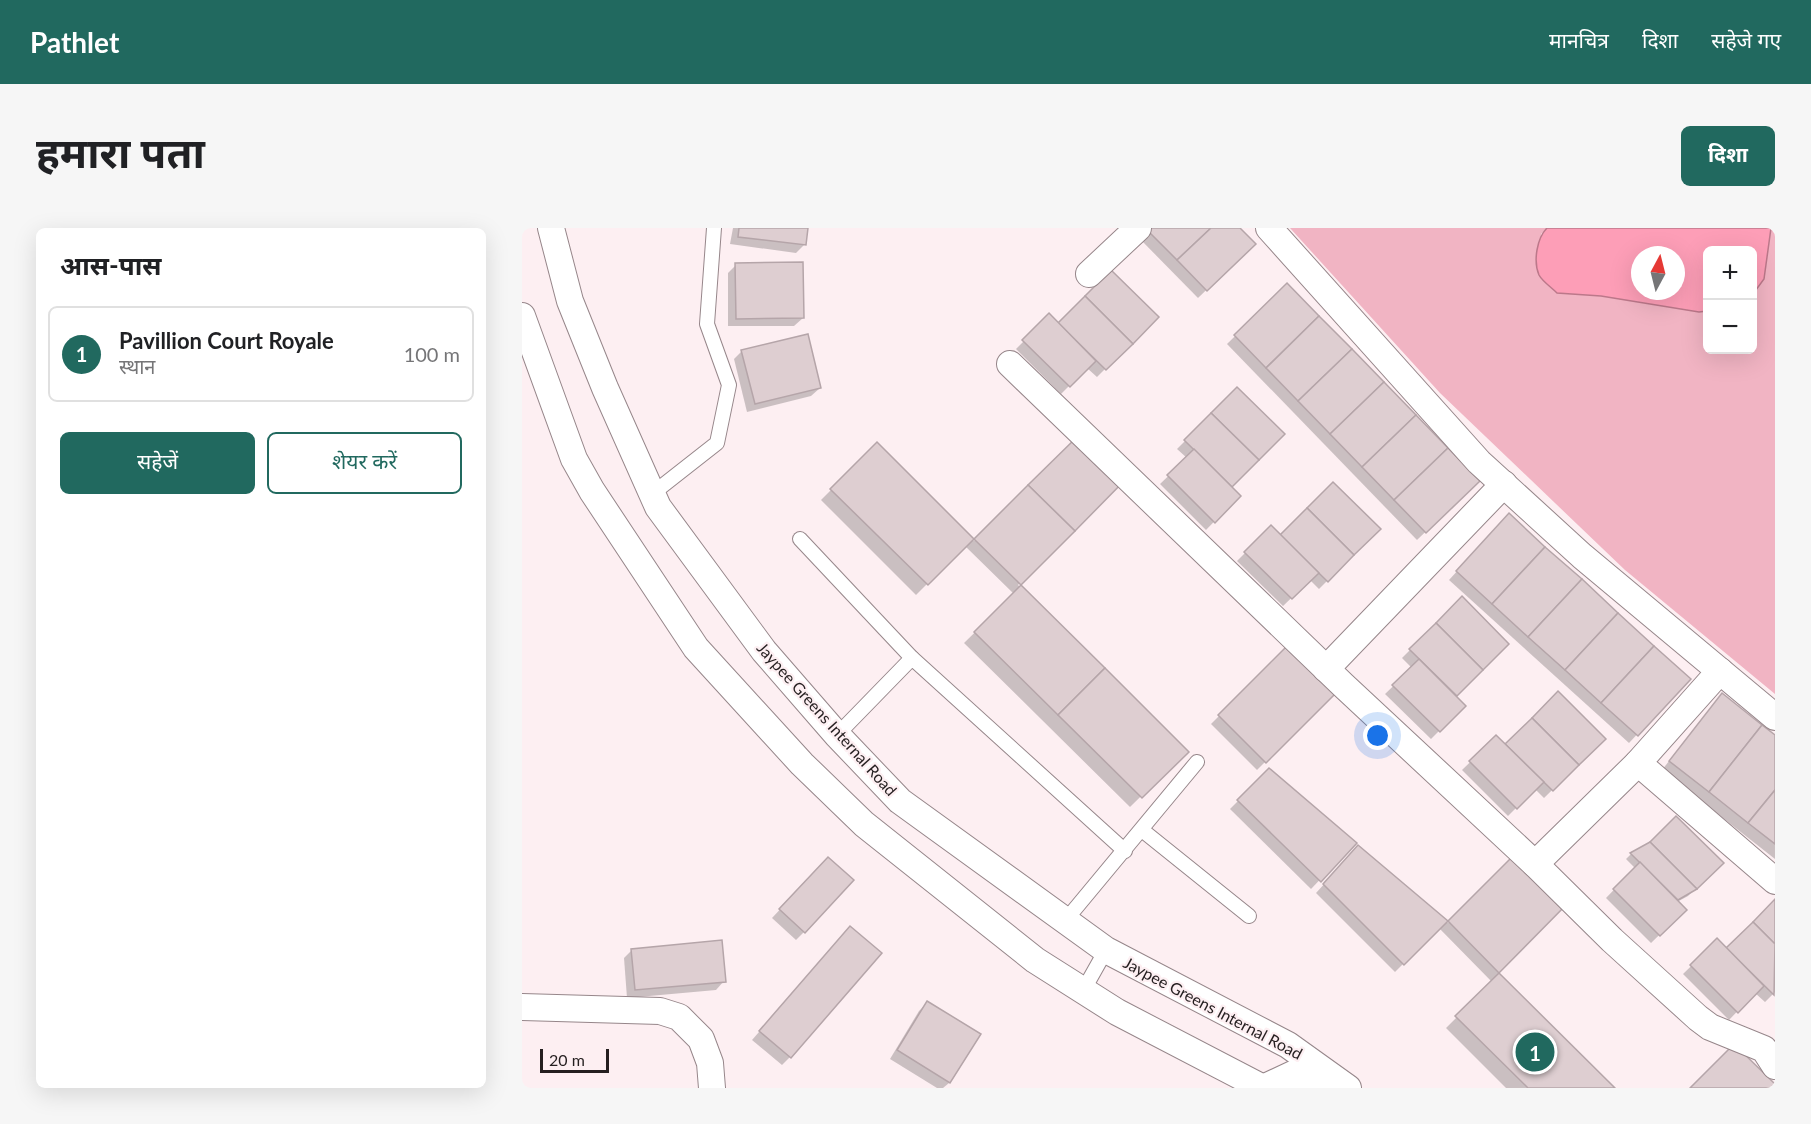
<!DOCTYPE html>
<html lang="hi">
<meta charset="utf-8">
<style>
body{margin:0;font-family:Lato,"Noto Sans Devanagari",sans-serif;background:#f6f6f6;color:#202124}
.controls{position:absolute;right:18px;top:18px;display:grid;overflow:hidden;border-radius:9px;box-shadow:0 6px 24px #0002}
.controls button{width:54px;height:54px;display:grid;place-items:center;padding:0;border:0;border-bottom:2px solid #e0e0e0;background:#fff;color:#202124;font:30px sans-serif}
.compass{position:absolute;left:1109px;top:18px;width:54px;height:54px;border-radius:50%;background:#fff;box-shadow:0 6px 24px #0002;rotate:7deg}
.scale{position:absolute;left:18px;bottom:15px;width:69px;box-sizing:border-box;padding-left:6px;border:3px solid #251f20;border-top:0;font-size:16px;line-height:21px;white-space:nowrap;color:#251f20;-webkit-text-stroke:4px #fdeff2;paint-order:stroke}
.you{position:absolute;left:856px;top:508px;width:21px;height:21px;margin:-15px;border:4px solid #fff;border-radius:50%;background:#1a73e8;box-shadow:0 0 0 9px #1a73e833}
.badge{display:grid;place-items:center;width:39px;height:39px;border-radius:50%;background:#21695f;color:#fff;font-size:20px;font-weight:700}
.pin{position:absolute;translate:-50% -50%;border:3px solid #fff;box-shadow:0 2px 6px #0006}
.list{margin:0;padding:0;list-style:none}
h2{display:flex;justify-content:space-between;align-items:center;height:78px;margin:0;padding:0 24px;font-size:26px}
h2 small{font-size:20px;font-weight:400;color:#757577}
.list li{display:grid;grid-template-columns:39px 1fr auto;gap:18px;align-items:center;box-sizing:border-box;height:96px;margin:0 12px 12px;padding:0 12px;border:2px solid #e0e0e0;border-radius:9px}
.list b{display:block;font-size:22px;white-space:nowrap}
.list p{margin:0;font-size:20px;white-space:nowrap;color:#757577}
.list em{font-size:20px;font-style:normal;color:#757577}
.actions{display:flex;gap:12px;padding:18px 24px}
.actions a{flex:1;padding:14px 0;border:2px solid #21695f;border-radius:9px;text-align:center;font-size:21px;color:#21695f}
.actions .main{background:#21695f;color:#fff}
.map{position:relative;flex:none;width:1253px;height:860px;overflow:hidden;border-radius:9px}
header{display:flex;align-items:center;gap:36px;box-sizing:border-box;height:84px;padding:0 30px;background:#21695f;color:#fff}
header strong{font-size:28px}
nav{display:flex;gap:33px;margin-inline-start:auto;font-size:21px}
.intro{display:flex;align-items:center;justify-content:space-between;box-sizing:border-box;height:144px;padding:0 36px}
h1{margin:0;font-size:42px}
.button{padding:15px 27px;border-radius:9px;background:#21695f;color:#fff;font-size:21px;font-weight:700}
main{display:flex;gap:36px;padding:0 36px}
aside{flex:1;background:#fff;border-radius:9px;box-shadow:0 6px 24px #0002}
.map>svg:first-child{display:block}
.green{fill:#f1b4c3}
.water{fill:#fd9eb7;stroke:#bc788a;stroke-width:1.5;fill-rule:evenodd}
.shadow{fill:#0003}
.building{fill:#deced1;stroke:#b5a5a9;stroke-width:1.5}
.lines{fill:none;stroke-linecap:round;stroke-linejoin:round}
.lane-casing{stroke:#96868a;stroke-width:16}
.street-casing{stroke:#96868a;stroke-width:28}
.lane{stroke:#fff;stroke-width:14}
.street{stroke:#fff;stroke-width:26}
.labels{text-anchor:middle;stroke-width:4.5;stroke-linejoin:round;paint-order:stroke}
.street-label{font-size:16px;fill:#251f20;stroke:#fdeff2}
</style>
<header>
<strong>Pathlet</strong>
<nav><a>मानचित्र</a><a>दिशा</a><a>सहेजे गए</a></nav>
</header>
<div class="intro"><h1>हमारा पता</h1><a class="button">दिशा</a></div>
<main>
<aside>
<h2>आस-पास<small></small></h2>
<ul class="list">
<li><span class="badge">1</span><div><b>Pavillion Court Royale</b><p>स्थान</p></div><em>100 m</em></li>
</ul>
<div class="actions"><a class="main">सहेजें</a><a>शेयर करें</a></div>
</aside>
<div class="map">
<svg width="1253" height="860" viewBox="0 0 1253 860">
<rect width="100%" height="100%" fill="#fdeff2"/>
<polygon class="green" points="768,0 1025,0 1019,6 1035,65 1079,68 1177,84 1185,83 1186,122 1230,122 1231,66 1242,51 1249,0 1253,0 1253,466 1103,342 918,165"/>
<path class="water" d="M1025 0H1249L1242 51 1231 66 1230 22H1186L1185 83 1177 84 1079 68 1035 65C1030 60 1020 53 1017 47 1011 33 1015 10 1025 0ZM1118 27H1154V63H1118Z"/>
<g class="shadow">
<polygon points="211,0 285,0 282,17 274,25 208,16"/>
<polygon points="629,0 716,0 732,16 676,70 618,11"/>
<polygon points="214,37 281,90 272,98 206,98 206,45"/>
<polygon points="765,57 956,253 895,312 705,116"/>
<polygon points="527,88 536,97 635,89 575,149 565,140 539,166 494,121"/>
<polygon points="220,123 298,160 289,168 225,184 212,131"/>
<polygon points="715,161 708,259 717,268 684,302 638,256 665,230 655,221"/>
<polygon points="557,209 602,251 496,357 664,524 608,579 442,415 492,366 443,318 394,367 299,272 355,216 452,313"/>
<polygon points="979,295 1167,451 1107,515 927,352"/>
<polygon points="749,299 758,309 857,301 797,361 788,352 761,378 715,333"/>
<polygon points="940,370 985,416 933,468 942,478 909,511 863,466 890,440 880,430"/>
<polygon points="767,418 813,464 735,542 689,496"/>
<polygon points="1192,476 1253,509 1253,631 1140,542"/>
<polygon points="974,509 983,518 1082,511 1022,570 1013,561 986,588 940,542"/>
<polygon points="747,542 833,615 789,661 708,581"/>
<polygon points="1129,615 1199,635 1166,668 1155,674 1163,682 1129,715 1084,670 1113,640 1104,631 1109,626"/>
<polygon points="836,619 926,695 994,627 1044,675 976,745 1091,860 984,860 924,800 970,754 917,700 873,744 794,665"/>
<polygon points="298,639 282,704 274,712 250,690"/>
<polygon points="1253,673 1253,764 1243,774 1233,765 1207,792 1161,746 1195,713 1204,722"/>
<polygon points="320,708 268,829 260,837 230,812"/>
<polygon points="110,722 202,753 194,762 105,770 102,730"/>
<polygon points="406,774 457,806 427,855 421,860 415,860 368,831 397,783"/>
</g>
<g class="building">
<polygon points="217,0 286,0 284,17 216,9"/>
<polygon points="627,0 689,0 655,32 625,2"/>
<polygon points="689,0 718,0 734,16 685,63 655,32"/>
<polygon points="281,34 282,90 214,91 213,35"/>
<polygon points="589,42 637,89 611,116 563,68"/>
<polygon points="765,55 797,88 744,140 712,107"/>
<polygon points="563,68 611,116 584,142 536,95"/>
<polygon points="527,85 574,133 548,159 500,112"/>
<polygon points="797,88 830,121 776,173 744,140"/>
<polygon points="286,106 299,160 233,176 219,122"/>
<polygon points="830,121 862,154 808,206 776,173"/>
<polygon points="862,154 894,187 840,239 808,206"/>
<polygon points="715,159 763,206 737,232 689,185"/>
<polygon points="689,185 737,232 710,259 662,212"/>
<polygon points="894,187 926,220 872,272 840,239"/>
<polygon points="557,207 604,251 553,303 506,257"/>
<polygon points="355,214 452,311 406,357 308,261"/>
<polygon points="926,220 958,253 904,305 872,272"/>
<polygon points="672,221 719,268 693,295 645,247"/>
<polygon points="811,254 859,301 832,327 785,280"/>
<polygon points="506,257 553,303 499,357 452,311"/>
<polygon points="785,280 832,327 806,354 758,307"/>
<polygon points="987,285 1023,319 970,376 934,343"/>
<polygon points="749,297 797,345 770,371 722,324"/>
<polygon points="1023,319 1060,351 1006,409 970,376"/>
<polygon points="1060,351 1096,385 1043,442 1006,409"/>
<polygon points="499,357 583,440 536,487 452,404"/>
<polygon points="940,368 987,416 961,442 914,395"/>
<polygon points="1096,385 1132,418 1079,475 1043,442"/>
<polygon points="914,395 961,442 935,468 887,421"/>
<polygon points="767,416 815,464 744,535 696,487"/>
<polygon points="1132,418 1169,451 1116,508 1079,475"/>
<polygon points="897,431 944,478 918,504 870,457"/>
<polygon points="583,440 667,524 620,570 536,487"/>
<polygon points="1036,463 1084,511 1057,537 1010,490"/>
<polygon points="1200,465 1240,497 1187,564 1147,533"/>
<polygon points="1010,490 1057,537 1031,563 983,516"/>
<polygon points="1240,497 1253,507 1253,562 1226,595 1187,564"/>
<polygon points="974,507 1022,554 995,581 947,533"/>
<polygon points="747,540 835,615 799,654 715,572"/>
<polygon points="1253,562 1253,616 1226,595"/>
<polygon points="1154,588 1202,635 1175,661 1128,614"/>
<polygon points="1128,614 1175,661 1156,672 1108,625"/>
<polygon points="836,617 926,693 882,737 801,656"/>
<polygon points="994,625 1046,675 977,745 926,693"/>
<polygon points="306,629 332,652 283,705 257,681"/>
<polygon points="1118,634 1165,682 1138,708 1091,661"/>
<polygon points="1253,671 1253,716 1231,694"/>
<polygon points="1231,694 1253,716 1252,767 1204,720"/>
<polygon points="328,698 360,725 269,830 237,803"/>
<polygon points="1195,710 1242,758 1216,785 1168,737"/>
<polygon points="200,712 204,754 113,762 109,721"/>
<polygon points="977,745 1093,860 1006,860 933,788"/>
<polygon points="405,773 459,806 428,855 375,822"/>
<polygon points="1212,816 1253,856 1253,860 1168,860"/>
</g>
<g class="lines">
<g class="lane-casing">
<g id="lane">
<polyline points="130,266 195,215 207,157 185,96 192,0"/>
<polyline points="278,311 390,430"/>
<polyline points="315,507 390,430 603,623"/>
<polyline points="620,602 727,688"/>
<polyline points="543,693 675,534"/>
<polyline points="561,763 584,722"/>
</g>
</g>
<g class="street-casing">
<g id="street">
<polyline points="29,0 48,73 83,160 136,279 242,423 315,507 378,573 584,722 766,817 826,860"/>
<polyline points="747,0 957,234 1060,328 1253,489"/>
<polyline points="567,46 616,0"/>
<polyline points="0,88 52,231 70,263 174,420 280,536 342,596 513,732 595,784 741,860"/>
<polyline points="488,136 821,457 1013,636 1090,712 1176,790 1188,799 1242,821 1253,838"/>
<polyline points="804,441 982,256"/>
<polyline points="1198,443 1116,535 1253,653"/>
<polyline points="1013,636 1116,535"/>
<polyline points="0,779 138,783 157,789 179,811 188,835 190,860"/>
<polyline points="741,860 771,846 791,860"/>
</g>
</g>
<use href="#lane" class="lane"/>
<use href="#street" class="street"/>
</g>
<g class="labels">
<g class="street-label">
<text transform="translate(305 491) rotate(48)" y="6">Jaypee Greens Internal Road</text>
<text transform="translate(691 780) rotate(28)" y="6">Jaypee Greens Internal Road</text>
</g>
</g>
</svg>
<div class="controls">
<button>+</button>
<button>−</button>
</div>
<svg class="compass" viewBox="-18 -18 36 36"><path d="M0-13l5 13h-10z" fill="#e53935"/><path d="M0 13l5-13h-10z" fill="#757577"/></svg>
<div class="scale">20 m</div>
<div class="you"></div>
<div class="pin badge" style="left:1013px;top:824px">1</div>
</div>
</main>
